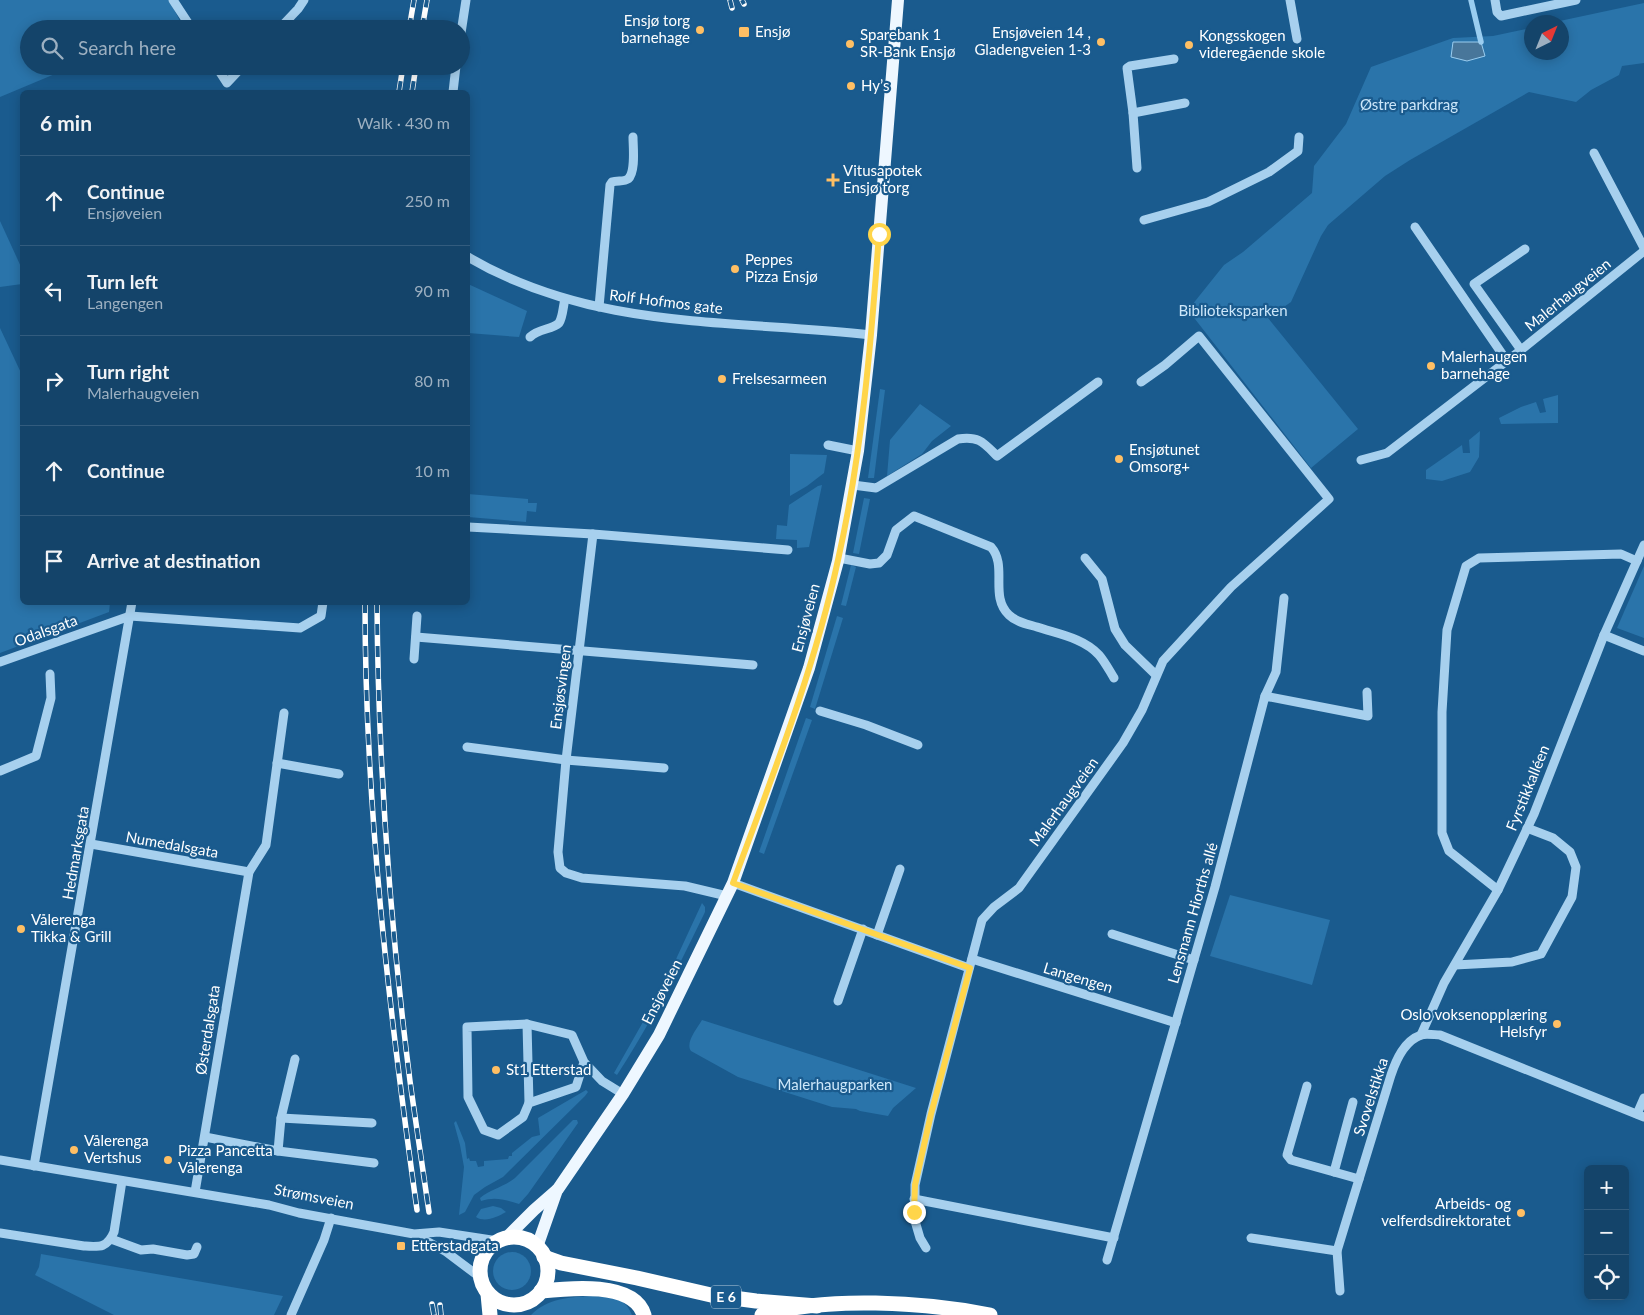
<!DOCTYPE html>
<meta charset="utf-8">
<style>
body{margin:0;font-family:Lato,sans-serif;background:#1d4b70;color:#f1f3f6}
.controls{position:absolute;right:15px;bottom:15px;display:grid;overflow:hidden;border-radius:8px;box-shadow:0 2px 12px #0003}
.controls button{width:45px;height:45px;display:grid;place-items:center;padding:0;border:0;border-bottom:1px solid #335c7e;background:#14446a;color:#f1f3f6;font:25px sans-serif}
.compass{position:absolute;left:1524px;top:15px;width:45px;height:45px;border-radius:50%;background:#14446a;box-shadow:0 2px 12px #0003;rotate:43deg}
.stop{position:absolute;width:15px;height:15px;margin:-11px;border:4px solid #ffd54a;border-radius:50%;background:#fff}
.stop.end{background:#ffd54a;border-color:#fff;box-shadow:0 1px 5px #0008}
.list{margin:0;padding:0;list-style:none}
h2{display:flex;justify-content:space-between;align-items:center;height:65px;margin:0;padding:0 20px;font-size:21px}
h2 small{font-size:16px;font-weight:400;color:#9db0c1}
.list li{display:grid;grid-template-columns:32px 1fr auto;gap:15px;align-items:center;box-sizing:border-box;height:90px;padding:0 20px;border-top:1px solid #335c7e}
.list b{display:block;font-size:19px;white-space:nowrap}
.list p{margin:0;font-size:16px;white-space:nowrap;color:#9db0c1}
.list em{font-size:16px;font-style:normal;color:#9db0c1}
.icon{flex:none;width:28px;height:28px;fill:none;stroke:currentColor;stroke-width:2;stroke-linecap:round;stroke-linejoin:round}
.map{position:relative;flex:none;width:1644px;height:1315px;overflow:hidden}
.search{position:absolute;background:#14446a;box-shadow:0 2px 12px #0003;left:20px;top:20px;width:450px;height:55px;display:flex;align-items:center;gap:12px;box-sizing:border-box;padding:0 18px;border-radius:28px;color:#9db0c1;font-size:19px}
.panel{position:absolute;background:#14446a;box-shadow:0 2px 12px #0003;left:20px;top:90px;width:450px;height:515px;border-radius:8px}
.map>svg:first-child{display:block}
.green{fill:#2a74aa}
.water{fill:#48769a;stroke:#9acdf0}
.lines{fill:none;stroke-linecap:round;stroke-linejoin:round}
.stream{stroke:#9acdf0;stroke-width:5.5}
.minor{stroke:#a7d0ee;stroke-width:9}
.major{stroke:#eef7ff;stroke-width:12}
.highway{stroke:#fff;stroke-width:15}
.rail-casing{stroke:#fff;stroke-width:5.5}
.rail{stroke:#1a5b8e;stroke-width:4;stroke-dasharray:11;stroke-linecap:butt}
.route{stroke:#ffd54a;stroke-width:6}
.poi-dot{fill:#ffbf64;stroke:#1a5b8e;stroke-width:2}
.labels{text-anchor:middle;stroke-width:4.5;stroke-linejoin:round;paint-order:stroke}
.shield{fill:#1a5b8e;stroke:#bacedd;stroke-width:1}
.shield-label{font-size:14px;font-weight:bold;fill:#fff}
.poi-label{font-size:15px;fill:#fff;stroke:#1a5b8e;text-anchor:start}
.park-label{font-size:15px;fill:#cde7fa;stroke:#1a5b8e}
.street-label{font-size:15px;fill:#fff;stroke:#1a5b8e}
</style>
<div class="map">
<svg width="1644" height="1315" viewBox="0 0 1644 1315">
<rect width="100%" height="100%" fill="#1a5b8e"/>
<g class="green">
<polygon points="0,0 169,0 180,21 162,29 29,29 29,66 74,66 0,97"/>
<polygon points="1644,3 1644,63 1622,66 1619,75 1591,90 1576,102 1529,92 1410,160 1385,176 1328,225 1321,236 1291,302 1268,318 1358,429 1311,468 1188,310 1224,265 1243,252 1312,193 1314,166 1346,124 1371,67 1453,38 1493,36 1531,28 1532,52 1562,52 1562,22 1555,22"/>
<polygon points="0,221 22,269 22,284 0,287"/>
<polygon points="468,284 527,311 519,337 468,333"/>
<polygon points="0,328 22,375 22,602 110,603 109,612 0,653"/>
<polygon points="880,389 885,390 874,478 868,478"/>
<polygon points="1558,395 1558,423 1501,424 1499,418 1521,407 1536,402 1540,413 1546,412 1543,399"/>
<polygon points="920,404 951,426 932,441 922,454 887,476 890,440"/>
<polygon points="1480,431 1479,457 1470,472 1442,481 1426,479 1426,470 1462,445 1463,453 1470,453 1469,440"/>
<polygon points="790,454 827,455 824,473 807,486 790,496"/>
<polygon points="822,485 809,547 797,548 797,540 776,539 777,525 787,526 789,505 818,486"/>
<polygon points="468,494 528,499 528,503 537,503 536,512 527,511 526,522 468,517"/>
<polygon points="864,498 870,499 859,554 853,553"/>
<polygon points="851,565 856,567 846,606 841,605"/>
<polygon points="1644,566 1644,638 1617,628"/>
<polygon points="837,616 843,618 815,709 810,707"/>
<polygon points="806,718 812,720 764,854 759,852"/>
<polygon points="1230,895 1330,920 1312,985 1210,956"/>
<path d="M702 903 705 907V912C678 968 651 1023 617 1075L614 1073 664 985Z"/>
<path d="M702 1020 916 1088 893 1108 888 1116 860 1111 856 1109 832 1107 738 1077 691 1051C685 1042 697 1029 702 1020Z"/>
<polygon points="586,1090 588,1092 585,1096 503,1177 485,1187 474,1195 465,1212 459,1215 464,1167 460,1145 454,1123 456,1121 465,1143 467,1159 469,1158 470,1161 476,1161 478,1167 484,1166 484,1161 508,1159 509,1156 512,1156 512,1153 532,1137 540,1135 538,1118"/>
<path d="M573 1120H577L578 1123 528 1194 519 1204C505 1200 496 1196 481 1201L480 1198C491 1189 504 1187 515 1178Z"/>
<path d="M493 1206 501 1208 506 1212C497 1217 485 1223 476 1217L481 1209Z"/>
<circle cx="512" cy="1271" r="19"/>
<polygon points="41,1254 283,1296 274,1315 114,1315 35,1275 39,1267"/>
<path d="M593 1296C612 1298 624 1295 632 1315H531C548 1298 570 1297 593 1296Z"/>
</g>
<polygon class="water" points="1453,42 1481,42 1485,56 1467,61 1451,57"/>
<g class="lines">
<polyline class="stream" points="1471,0 1481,42"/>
<g class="minor">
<polyline points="173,0 192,29"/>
<polyline points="1290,0 1297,39"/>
<polyline points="1495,0 1497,12 1501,16 1576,0"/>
<polyline points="279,29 298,9 304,0"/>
<polyline points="461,33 466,0"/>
<polyline points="216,66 227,83 243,66"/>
<polyline points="453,92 456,66"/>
<polyline points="1133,113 1185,103"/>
<polyline points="1594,153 1644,248"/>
<polyline points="1137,168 1133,113 1127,68 1130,66 1174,59"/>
<polyline points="1144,220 1208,202 1269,172 1298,151 1299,137"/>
<polyline points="1415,227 1507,361"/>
<path d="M468 257C594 331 731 319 871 335"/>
<path d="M599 307 610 185 612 182C617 180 624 182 628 179 636 172 633 147 633 137"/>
<path d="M530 337C539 328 552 330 559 323 563 317 563 306 565 299"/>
<polyline points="1521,350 1474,284 1525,249"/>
<polyline points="828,445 858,451"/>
<polyline points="1361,460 1387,453 1521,350 1644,251"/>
<path d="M853 485 876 488 958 439C979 436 983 442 997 456L1098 382"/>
<polyline points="468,527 593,534"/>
<path d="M839 558 870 564 879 563 887 555 896 530 914 516 991 547C1008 566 989 596 1009 615 1016 622 1027 624 1037 627 1058 634 1084 638 1099 655 1105 662 1109 670 1114 678"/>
<polyline points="1085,558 1102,579 1115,629 1125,645 1156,675"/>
<polyline points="1604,635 1644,651"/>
<polyline points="416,637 753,665"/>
<polyline points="414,659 417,616"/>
<polyline points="0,662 130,616 300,628 321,616 323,602"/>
<polyline points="1265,696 1276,672 1284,598"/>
<polyline points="820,711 866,725 918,745"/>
<polyline points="467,747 566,760 664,768"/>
<polyline points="277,763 339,774"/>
<polyline points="0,771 36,756 51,698 50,674"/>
<polyline points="91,844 249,872"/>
<polyline points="733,883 969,968"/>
<polyline points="1498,890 1449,851 1442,833 1442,712 1447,630 1466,566 1479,558 1621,554 1637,561"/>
<polyline points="727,896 685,886 582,878 566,873 560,868 558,852 566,760 593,534 788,550"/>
<polyline points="1112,934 1194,960"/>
<polyline points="877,935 900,869"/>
<polyline points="972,959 1176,1023"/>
<polyline points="1455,965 1512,962 1541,954 1572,897 1576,867 1570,852 1553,838 1527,828"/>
<polyline points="838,1001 863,929"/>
<polyline points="527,1024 529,1103"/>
<polyline points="1421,1035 1444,983 1498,890 1534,814 1604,635 1644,545"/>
<polyline points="584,1062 576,1087 529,1103 523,1117 498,1135 484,1130 468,1097 467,1027 527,1024 572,1035 584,1062 602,1081 623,1094"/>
<polyline points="1307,1086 1287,1155 1291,1160 1359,1179"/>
<polyline points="1637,1114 1644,1098"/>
<polyline points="281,1118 372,1123"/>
<polyline points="205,1137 278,1151 281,1118 295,1059"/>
<polyline points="278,1151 374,1163"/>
<polyline points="0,1160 269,1205 299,1213 414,1234 439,1232 498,1241"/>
<polyline points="34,1166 132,602"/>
<polyline points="1334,1172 1353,1102"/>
<polyline points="195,1192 249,872 266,845 284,713"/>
<polyline points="914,1199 1114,1238"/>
<path d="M0 1233 84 1246C100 1247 107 1248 114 1232L122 1181"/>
<polyline points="415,1235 445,1251 481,1278"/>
<polyline points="1251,1238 1337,1251"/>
<polyline points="111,1239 141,1250 153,1249 187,1255 194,1254 197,1247"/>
<polyline points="926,1248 920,1238 915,1221 915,1185 931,1114 982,920 994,907 1019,888 1123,743 1142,710 1163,661 1231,587 1329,499 1199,336 1165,365 1141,382"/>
<polyline points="1107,1260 1215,887 1265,696 1368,716 1367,692"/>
<path d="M1340 1291 1337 1251 1391 1075C1396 1060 1404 1041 1421 1035 1426 1033 1435 1035 1440 1035L1644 1117"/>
<polyline points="291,1315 324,1240 331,1218"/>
</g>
<g class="major">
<polyline points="506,1238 534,1210 558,1189 623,1094 659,1035 733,883 809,668 838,561 858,451 871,335 898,0"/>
<polyline points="537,1247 557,1190"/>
</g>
<g class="highway">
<circle cx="514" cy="1271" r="34"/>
<polyline points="544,1257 561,1263 637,1278 711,1295 756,1301 817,1306"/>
<path d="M541 1291C569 1288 634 1281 644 1315"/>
<polyline points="488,1294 490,1315"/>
<path d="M762 1315C827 1296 924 1302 990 1315"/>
</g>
<g class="rail-casing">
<g id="rail">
<polyline points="730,0 732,8"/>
<polyline points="742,0 744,4"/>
<polyline points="409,29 414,0"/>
<polyline points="422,29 427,0"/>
<polyline points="399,92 403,66"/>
<polyline points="412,92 416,66"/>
<path d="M365 602C365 806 389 1009 417 1210"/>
<path d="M377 602C378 762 390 923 410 1081 416 1125 423 1169 429 1212"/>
<polyline points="432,1304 434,1315"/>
<polyline points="440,1305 441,1315"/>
</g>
</g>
<use href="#rail" class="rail"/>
</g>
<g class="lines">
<path class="route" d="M879 234C871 344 862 453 838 560 814 671 772 777 733 883L970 968 931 1114 915 1185 914 1212"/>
</g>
<g class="poi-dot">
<circle cx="700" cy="30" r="5"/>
<rect x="738" y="26" width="12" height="12" rx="2.5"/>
<circle cx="1101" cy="42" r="5"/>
<circle cx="850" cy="44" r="5"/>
<circle cx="1189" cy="45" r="5"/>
<circle cx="851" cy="86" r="5"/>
<path d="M830.5 172.5h5v5h5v5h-5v5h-5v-5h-5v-5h5z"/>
<circle cx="735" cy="269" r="5"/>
<circle cx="1431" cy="366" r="5"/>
<circle cx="722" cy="379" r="5"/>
<circle cx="1119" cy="459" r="5"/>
<circle cx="21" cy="929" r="5"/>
<circle cx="1557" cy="1024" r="5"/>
<circle cx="496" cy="1070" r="5"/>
<circle cx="74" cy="1150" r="5"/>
<circle cx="168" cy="1160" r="5"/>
<circle cx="1521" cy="1213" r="5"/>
<rect x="396" y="1241" width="10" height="10" rx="2.5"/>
</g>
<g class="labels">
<rect class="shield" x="711" y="1285.5" width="30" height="23" rx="4"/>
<g class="shield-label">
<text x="726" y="1302">E 6</text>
</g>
<g class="poi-label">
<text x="690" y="26" text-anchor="end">Ensjø torg<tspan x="690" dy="17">barnehage</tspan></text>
<text x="755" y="37">Ensjø</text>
<text x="1091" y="38" text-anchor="end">Ensjøveien 14 ,<tspan x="1091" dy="17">Gladengveien 1-3</tspan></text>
<text x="860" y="40">Sparebank 1<tspan x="860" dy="17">SR-Bank Ensjø</tspan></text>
<text x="1199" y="41">Kongsskogen<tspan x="1199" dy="17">videregående skole</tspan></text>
<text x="861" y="91">Hy’s</text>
<text x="843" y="176">Vitusapotek<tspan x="843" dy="17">Ensjø torg</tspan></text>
<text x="745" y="265">Peppes<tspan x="745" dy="17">Pizza Ensjø</tspan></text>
<text x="1441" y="362">Malerhaugen<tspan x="1441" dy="17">barnehage</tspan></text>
<text x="732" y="384">Frelsesarmeen</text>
<text x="1129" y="455">Ensjøtunet<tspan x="1129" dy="17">Omsorg+</tspan></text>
<text x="31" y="925">Vålerenga<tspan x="31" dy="17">Tikka &amp; Grill</tspan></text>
<text x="1547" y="1020" text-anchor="end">Oslo voksenopplæring<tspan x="1547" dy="17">Helsfyr</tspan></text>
<text x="506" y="1075">St1 Etterstad</text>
<text x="84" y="1146">Vålerenga<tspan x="84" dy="17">Vertshus</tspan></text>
<text x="178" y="1156">Pizza Pancetta<tspan x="178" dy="17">Vålerenga</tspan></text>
<text x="1511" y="1209" text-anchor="end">Arbeids- og<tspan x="1511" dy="17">velferdsdirektoratet</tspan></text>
<text x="411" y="1251">Etterstadgata</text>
</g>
<g class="park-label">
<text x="1409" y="110">Østre parkdrag</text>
<text x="1233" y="316">Biblioteksparken</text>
<text x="835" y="1090">Malerhaugparken</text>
</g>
<g class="street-label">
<text transform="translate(1568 295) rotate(-39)" y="5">Malerhaugveien</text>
<text transform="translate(666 302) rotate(7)" y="5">Rolf Hofmos gate</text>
<text transform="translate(806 618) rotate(-75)" y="5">Ensjøveien</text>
<text transform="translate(46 631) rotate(-20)" y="5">Odalsgata</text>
<text transform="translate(561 687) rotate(-83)" y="5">Ensjøsvingen</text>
<text transform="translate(1528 788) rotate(-68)" y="5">Fyrstikkalléen</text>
<text transform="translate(1064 802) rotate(-54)" y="5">Malerhaugveien</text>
<text transform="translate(172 845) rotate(10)" y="5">Numedalsgata</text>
<text transform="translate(76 853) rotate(-80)" y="5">Hedmarksgata</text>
<text transform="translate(1193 913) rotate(-74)" y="5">Lensmann Hiorths allé</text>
<text transform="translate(1078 978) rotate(17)" y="5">Langengen</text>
<text transform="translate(662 992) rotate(-63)" y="5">Ensjøveien</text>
<text transform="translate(208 1030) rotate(-81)" y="5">Østerdalsgata</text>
<text transform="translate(1371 1097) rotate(-72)" y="5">Svovelstikka</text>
<text transform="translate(314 1197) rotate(11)" y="5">Strømsveien</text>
</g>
</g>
</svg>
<div class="controls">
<button>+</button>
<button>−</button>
<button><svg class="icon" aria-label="locate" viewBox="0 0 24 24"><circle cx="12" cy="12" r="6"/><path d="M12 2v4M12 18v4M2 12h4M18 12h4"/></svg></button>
</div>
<svg class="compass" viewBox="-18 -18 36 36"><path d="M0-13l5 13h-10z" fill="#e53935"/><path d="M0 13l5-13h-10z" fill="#9db0c1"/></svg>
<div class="stop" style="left:879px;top:234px"></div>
<div class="stop end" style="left:914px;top:1212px"></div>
<div class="search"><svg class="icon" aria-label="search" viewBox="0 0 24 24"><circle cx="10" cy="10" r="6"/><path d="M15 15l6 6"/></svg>Search here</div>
<section class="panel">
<h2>6 min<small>Walk · 430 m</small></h2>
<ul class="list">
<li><svg class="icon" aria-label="ahead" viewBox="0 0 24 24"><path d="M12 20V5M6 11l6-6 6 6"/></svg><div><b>Continue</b><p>Ensjøveien</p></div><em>250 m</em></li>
<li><svg class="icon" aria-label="left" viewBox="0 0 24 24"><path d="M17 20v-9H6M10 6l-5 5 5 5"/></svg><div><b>Turn left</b><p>Langengen</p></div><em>90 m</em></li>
<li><svg class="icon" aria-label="right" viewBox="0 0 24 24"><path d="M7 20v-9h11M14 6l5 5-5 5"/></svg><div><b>Turn right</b><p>Malerhaugveien</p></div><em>80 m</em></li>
<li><svg class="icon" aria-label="ahead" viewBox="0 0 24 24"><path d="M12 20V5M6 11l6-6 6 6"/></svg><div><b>Continue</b></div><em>10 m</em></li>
<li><svg class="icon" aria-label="arrive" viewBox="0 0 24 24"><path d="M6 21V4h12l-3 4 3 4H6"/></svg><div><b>Arrive at destination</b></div></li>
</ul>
</section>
</div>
